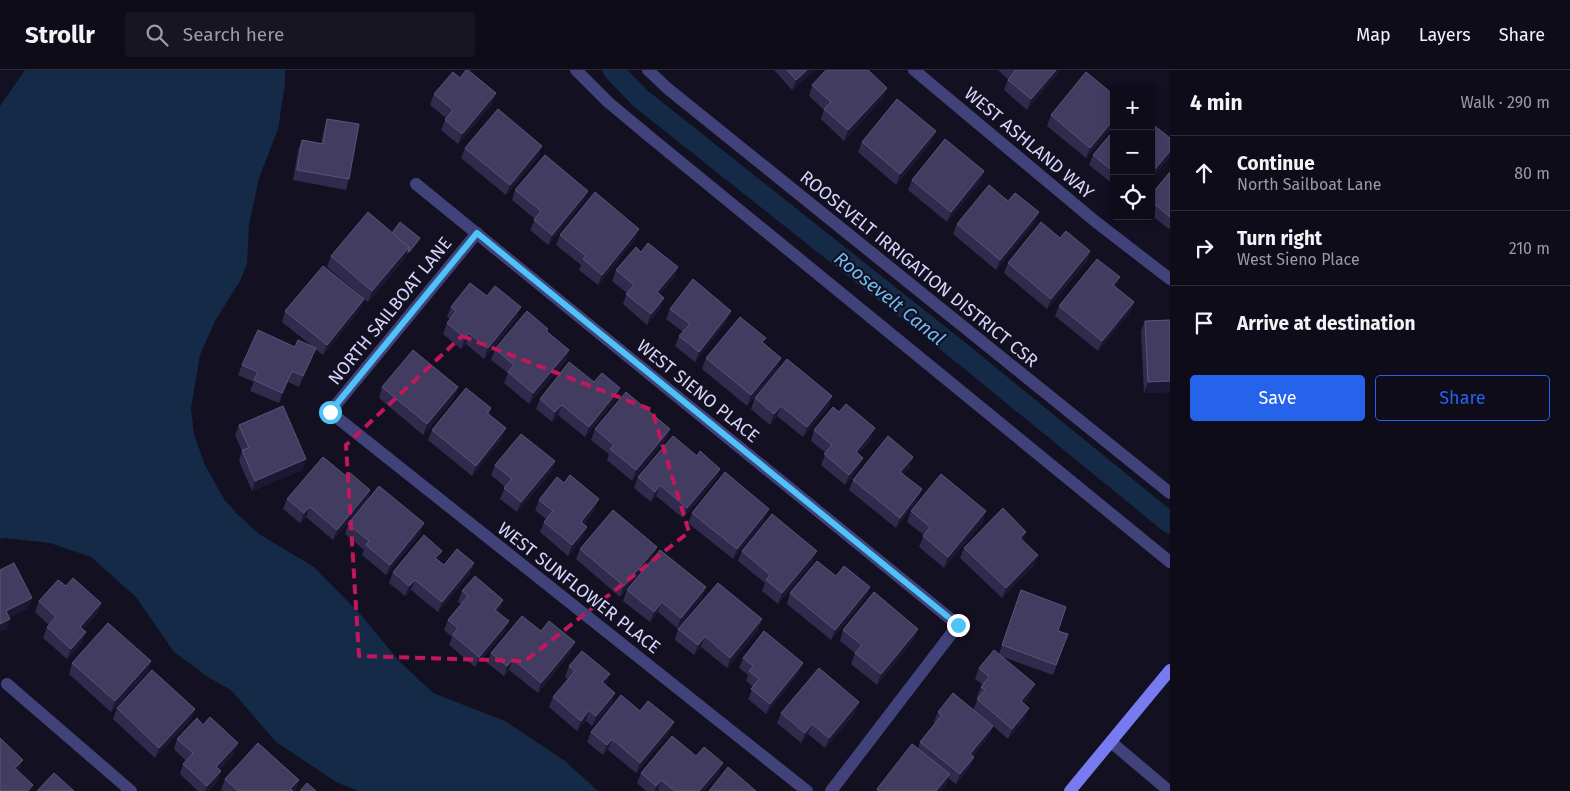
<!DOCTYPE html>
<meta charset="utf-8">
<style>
body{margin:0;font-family:"Fira Sans",sans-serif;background:#171522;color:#f1f3f6}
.controls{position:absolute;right:15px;top:15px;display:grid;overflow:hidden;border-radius:5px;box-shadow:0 2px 8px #0003}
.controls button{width:45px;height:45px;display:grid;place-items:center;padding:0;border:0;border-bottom:1px solid #2e2c38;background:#0e0c19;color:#f1f3f6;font:25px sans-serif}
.stop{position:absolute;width:15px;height:15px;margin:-11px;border:4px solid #4fc3f7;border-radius:50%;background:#fff}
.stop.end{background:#4fc3f7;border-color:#fff;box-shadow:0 1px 5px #0008}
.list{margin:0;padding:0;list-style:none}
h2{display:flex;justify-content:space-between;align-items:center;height:65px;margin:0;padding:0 20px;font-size:21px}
h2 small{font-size:16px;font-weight:400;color:#9b9ba2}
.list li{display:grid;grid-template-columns:32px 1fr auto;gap:15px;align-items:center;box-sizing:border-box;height:75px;padding:0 20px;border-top:1px solid #2e2c38}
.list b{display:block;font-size:19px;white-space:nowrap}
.list p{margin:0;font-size:16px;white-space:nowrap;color:#9b9ba2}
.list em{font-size:16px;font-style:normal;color:#9b9ba2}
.actions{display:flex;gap:10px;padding:15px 20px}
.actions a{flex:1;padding:11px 0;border:1px solid #2563eb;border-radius:5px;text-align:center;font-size:18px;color:#2563eb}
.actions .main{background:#2563eb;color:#fff}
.icon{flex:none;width:28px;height:28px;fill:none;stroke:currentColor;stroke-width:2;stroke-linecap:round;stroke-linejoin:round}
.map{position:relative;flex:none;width:1170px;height:721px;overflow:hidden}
header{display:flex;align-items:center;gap:30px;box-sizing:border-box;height:70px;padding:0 25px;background:#0e0c19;border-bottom:1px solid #2e2c38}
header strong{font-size:24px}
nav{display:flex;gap:28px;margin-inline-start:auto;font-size:18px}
.search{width:350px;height:45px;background:#171522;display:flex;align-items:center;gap:12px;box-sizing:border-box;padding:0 18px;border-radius:5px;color:#9b9ba2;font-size:19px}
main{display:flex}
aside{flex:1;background:#0e0c19}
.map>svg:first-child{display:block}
.water{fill:#152a46}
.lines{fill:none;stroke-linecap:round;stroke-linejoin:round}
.canal{stroke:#152a46;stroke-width:21}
.street{stroke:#41427a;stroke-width:12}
.secondary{stroke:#777bef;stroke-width:12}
.wall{fill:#302b4d}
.shaded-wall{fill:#1c1834}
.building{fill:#423d60;stroke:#595578}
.route{stroke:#4fc3f7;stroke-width:6}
.marked{fill:none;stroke:#c2185b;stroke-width:4;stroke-dasharray:10 6;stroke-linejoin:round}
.labels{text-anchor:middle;stroke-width:4.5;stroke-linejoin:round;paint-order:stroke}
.street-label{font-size:18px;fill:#d7d5fa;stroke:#121021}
.water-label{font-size:19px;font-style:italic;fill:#6fbaee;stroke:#121021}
</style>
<header>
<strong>Strollr</strong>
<div class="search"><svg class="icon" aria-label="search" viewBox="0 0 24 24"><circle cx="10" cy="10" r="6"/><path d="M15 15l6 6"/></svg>Search here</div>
<nav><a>Map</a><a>Layers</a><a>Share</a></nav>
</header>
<main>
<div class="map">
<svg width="1170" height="721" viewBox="0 0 1170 721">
<rect width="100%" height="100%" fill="#121021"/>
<polygon class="water" points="25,0 285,0 285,14 278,59 259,108 249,155 247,194 240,211 215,251 200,285 191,338 194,364 205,395 224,429 237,444 259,464 314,497 361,545 399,591 433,623 505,651 565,691 598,721 358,721 336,712 276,672 231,620 208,607 174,582 136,527 91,487 50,473 5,468 0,469 0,36"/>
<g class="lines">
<polyline class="canal" points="613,0 640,28 959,281 1170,453"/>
<g class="street">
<polyline points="576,0 608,32 650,67 1170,492"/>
<polyline points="648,0 667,18 1170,423"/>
<polyline points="914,0 1096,152 1170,209"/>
<polyline points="416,114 958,555 831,721"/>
<polyline points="477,163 330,342 807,721"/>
<polyline points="7,614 131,721"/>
<polyline points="1111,672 1169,721"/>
</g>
<polyline class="secondary" points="1070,721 1170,600"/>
</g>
<g class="wall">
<polygon points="774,0 815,0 792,20"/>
<polygon points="998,0 1060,0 1027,40 1004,20 1008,9"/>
<polygon points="460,8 496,23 492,34 458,74 441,60 446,48 430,35 434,24"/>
<polygon points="812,15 887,18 883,28 844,71 821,49 824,40 809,26"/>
<polygon points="1114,25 1114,55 1086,88 1047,56 1051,45"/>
<polygon points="327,49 349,109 346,120 293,110 298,80 302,70 321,73 324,59"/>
<polygon points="1114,60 1114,115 1089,95 1093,85"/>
<polygon points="932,71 896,115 858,82 862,72"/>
<polygon points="465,78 539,86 506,125 461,88"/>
<polygon points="1170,102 1170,158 1169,159 1151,145 1151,125"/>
<polygon points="912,110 981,111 947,152 908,120"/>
<polygon points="515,120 588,121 584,131 548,175 530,160 535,149 512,130"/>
<polygon points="1035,152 996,200 953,164 957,154"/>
<polygon points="392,163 418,172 407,185 406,184 405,188 368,232 327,197 331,186"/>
<polygon points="560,165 635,169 598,215 579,200 581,195 556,175"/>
<polygon points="1060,168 1090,181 1087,191 1047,239 1004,203 1008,193"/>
<polygon points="641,182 678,197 674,208 660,224 661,238 647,255 623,234 627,223 612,211 616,200"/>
<polygon points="1116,217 1134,232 1130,242 1098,281 1055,246 1059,236"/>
<polygon points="487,226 517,248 484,289 466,274 461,279 443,264 447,253 450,249 447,247 451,237"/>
<polygon points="364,229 360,239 323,285 315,279 299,317 288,312 279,333 250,321 254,312 238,305 242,295 295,277 312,276 282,252 285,241"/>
<polygon points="670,239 727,251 695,292 675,276 679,266 683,262 666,249"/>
<polygon points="1170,250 1170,322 1144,323 1141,261 1145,251"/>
<polygon points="548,259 547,261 569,280 566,291 529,334 504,313 508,303 491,290 495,279"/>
<polygon points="764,274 781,288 778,298 747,336 702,299 706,288"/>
<polygon points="594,312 616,329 585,367 558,345 552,352 536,339 540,329"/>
<polygon points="382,317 454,328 423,365 379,328"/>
<polygon points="832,326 828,337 803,367 777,346 770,355 751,339 755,328"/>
<polygon points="491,338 489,344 502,369 472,406 428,370 432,360"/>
<polygon points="239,355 306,389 302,400 252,421 239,391 242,381 235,365"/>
<polygon points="595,359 670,359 666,369 632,411 607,390 609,384 591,370"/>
<polygon points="814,360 871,369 858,384 859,398 845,415 821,395 826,383 811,371"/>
<polygon points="697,386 720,399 716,409 683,448 656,426 651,432 634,418 638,407"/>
<polygon points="555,391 551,402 517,442 500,429 505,417 491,405 495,395"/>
<polygon points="910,397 903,404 922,419 918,429 896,458 849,420 853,410"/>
<polygon points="346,406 370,420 367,431 333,470 306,447 300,453 283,439 287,429"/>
<polygon points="539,430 595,439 584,454 583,467 568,486 540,462 544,452 546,449 535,440"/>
<polygon points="911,441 983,452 944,498 919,477 924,465 907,452"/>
<polygon points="692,443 765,449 733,489 688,453"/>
<polygon points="348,454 420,464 386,505 362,485 364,480 345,464"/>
<polygon points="657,477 653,487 620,527 576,489 580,479"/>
<polygon points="964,478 1034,495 1002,528 960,488"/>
<polygon points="442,481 438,490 444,495 470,504 438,542 411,520 405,526 389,513 393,502"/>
<polygon points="742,481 813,491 778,534 762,521 765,513 738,491"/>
<polygon points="836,506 870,517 866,527 831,570 787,534 790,523"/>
<polygon points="66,516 101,533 97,544 83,559 82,573 67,589 43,568 47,557 49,555 35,542 39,531"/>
<polygon points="627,520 702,528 677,558 658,542 650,552 623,531"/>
<polygon points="1021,520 1058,561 1068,564 1053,605 1003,587 1031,624 1024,633 1025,649 1008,669 993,656 989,666 973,686 974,687 970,697 956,714 948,708 946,715 941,721 876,721 877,719 918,678 920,672 935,653 934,652 938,642 973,640 978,628 977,627 981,617 983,615 975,609 979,598 999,584"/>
<polygon points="462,521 503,530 498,542 505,561 475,597 449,575 452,567 444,560 448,550 461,534 458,532"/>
<polygon points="678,559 758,560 727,598 701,577 694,585 675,570"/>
<polygon points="918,559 914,569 877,615 851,594 855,583 840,571 843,560"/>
<polygon points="541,561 571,582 538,623 509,600 504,606 487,593 491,583"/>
<polygon points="743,588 799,603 766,644 748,629 753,617 746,611 748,605 739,598"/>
<polygon points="151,591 147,602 111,642 69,604 72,593"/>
<polygon points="569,596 606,614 605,615 612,634 592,656 586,651 577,661 549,637 553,627 568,609 565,607"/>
<polygon points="117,638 195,639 191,649 155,688 113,649"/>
<polygon points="640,641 670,662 636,703 608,680 603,685 587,672 591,662"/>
<polygon points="781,643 855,643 825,678 808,664 801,673 777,653"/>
<polygon points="177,669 234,683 219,700 221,701 217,712 208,721 198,721 180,704 183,694 186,691 174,679"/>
<polygon points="696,686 719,703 704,721 659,721 658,720 657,721 646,721 637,713 641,703"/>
<polygon points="225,709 299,710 295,721 223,721 221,720"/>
</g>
<g class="shaded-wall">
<polygon points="807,0 815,0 792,20 796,10"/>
<polygon points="1056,0 1060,0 1027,40 1031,29"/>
<polygon points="887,18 883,28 844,71 848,60"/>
<polygon points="496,23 492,34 458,74 462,64"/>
<polygon points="1114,49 1114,55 1086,88 1090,78"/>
<polygon points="936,61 932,71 896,115 900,104"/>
<polygon points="542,76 539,86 506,125 510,115"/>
<polygon points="1170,81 1170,87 1151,110 1151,104"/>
<polygon points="984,101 981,111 947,152 951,142"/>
<polygon points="588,121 584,131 548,175 552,165"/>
<polygon points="1039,142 1035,152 996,200 1000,190"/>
<polygon points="639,159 635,169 598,215 602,205"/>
<polygon points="420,168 418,172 407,185 409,182"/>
<polygon points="409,177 405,188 368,232 372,221"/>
<polygon points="1090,181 1087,191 1047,239 1051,229"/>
<polygon points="678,197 674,208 653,232 657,222"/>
<polygon points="1120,207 1116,217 1113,215"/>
<polygon points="664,228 661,238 647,255 651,244"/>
<polygon points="364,229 360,239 323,285 327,275"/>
<polygon points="1134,232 1130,242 1098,281 1102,271"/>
<polygon points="521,237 517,248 484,289 488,278"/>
<polygon points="731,241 727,251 695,292 699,282"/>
<polygon points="469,263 466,274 461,279 465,268"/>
<polygon points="316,278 312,289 299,317 303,306"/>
<polygon points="569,280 566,291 529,334 533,323"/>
<polygon points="781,288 778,298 747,336 751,325"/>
<polygon points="292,301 288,312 279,333 282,323"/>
<polygon points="1170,311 1170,322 1144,323 1148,312"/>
<polygon points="458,317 454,328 423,365 427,354"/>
<polygon points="620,318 616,329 585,367 589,357"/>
<polygon points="832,326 828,337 803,367 807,357"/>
<polygon points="562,335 558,345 552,352 555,342"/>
<polygon points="781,336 777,346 770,355 774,344"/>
<polygon points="506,358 502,369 472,406 476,396"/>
<polygon points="875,358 871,369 852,392 856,382"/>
<polygon points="670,359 666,369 632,411 636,400"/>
<polygon points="913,387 910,397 897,412 900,402"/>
<polygon points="863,388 859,398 845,415 849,405"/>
<polygon points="306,389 302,400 252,421 255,411"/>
<polygon points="555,391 551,402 517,442 521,432"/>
<polygon points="720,399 716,409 683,448 687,438"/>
<polygon points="660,415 656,426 651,432 655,422"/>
<polygon points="922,419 918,429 896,458 900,448"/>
<polygon points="370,420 367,431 333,470 337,460"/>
<polygon points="599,429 595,439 577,462 581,452"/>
<polygon points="310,437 306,447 300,453 304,443"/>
<polygon points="769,439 765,449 733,489 737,479"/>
<polygon points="986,441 983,452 944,498 948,487"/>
<polygon points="424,453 420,464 386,505 390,495"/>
<polygon points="587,457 583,467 568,486 572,475"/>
<polygon points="1026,462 1023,472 1020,468"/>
<polygon points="657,477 653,487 620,527 624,516"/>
<polygon points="442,481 438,491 435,488"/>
<polygon points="817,481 813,491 778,534 782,523"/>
<polygon points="1038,485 1034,495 1002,528 1006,518"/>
<polygon points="474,493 470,504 438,542 442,532"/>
<polygon points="415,510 411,520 405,526 409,516"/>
<polygon points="706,517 702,528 677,558 681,548"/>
<polygon points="870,517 866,527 831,570 835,560"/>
<polygon points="32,528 28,539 2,551 6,541"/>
<polygon points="503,530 500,540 491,550 495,540"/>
<polygon points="662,532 658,542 650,552 654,542"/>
<polygon points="101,533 97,544 76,567 80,557"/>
<polygon points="10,549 7,559 0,562 0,554"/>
<polygon points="762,549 758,560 727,598 730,588"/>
<polygon points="509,551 505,561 475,597 479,587"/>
<polygon points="918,559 914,569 877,615 881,604"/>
<polygon points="86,562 82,573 67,589 71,579"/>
<polygon points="705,566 701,577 694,585 698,575"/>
<polygon points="575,572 571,582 538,623 541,613"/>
<polygon points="513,589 509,600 504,606 507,596"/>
<polygon points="151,591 147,602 111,642 115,631"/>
<polygon points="803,593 799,603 766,644 770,634"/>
<polygon points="610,604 606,614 598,623 602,612"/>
<polygon points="1035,614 1031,624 1017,641 1021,631"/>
<polygon points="615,623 612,634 592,656 596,646"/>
<polygon points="859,632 855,643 825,678 829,668"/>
<polygon points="1029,638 1025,649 1008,669 1012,659"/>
<polygon points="195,639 191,649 155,688 159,678"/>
<polygon points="589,640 586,651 577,661 581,651"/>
<polygon points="674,652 670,662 636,703 640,693"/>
<polygon points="812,654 808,664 801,673 805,663"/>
<polygon points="993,656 989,666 966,694 970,684"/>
<polygon points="612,669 608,680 603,685 607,675"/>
<polygon points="238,673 234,683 212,707 216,697"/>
<polygon points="974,687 970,697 956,714 960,704"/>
<polygon points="23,690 19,701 12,708 15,698"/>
<polygon points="723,693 719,703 704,721 699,721"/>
<polygon points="221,701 217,712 208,721 205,721 207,716"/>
<polygon points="950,704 946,715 941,721 936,721"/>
<polygon points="299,710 295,721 290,721 290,719"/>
<polygon points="661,710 658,720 657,721 655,721 656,716"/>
</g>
<g class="building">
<polygon points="466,0 468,0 496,23 462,64 445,50 453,40 434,24 453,2 460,8"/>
<polygon points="787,0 807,0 796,10"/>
<polygon points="826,0 868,0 887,18 848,60 824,39 831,32 812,15"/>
<polygon points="1014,0 1056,0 1031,29 1008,10 1015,1"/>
<polygon points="1086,2 1114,25 1114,49 1090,78 1051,45"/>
<polygon points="897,29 936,61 900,104 862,72"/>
<polygon points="498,39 542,76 510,115 465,78"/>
<polygon points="327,49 359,54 349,109 297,100 302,70 323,74"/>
<polygon points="1151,53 1170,68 1170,81 1151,104"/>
<polygon points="1114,60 1114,102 1093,85"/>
<polygon points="945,69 984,101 951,142 912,110"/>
<polygon points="545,85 588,121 552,165 534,150 541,141 515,120"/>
<polygon points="1170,102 1170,147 1151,131 1151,125"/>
<polygon points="989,115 1008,131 1015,123 1039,142 1000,190 957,154"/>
<polygon points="595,122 639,159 602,205 583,189 586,186 560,165"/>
<polygon points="368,142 409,177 372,221 331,186"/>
<polygon points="400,152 420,168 409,182 408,181 409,177 392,163"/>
<polygon points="1041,152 1060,168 1066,161 1090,181 1051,229 1008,193"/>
<polygon points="648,173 678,197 657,222 664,228 651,244 626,224 634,215 616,200 636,177 641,182"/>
<polygon points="1097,189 1120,207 1113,215 1134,232 1102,271 1059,236"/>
<polygon points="323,196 364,229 327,275 285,241"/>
<polygon points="693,209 731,241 699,282 679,266 690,254 670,239"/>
<polygon points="470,213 487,226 495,216 521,237 488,278 469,263 465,268 447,253 456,241 451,237"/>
<polygon points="527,241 548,259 546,261 569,280 533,323 508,302 514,295 495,279"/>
<polygon points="740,247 766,268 762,272 781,288 751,325 706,288"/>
<polygon points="1170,250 1170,311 1148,312 1145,251"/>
<polygon points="258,260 295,277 298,270 316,278 303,306 292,301 282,323 254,310 258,302 242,295"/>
<polygon points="413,280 458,317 427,354 382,317"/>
<polygon points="787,289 832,326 807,357 781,336 774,344 755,328"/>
<polygon points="569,292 594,312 602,303 620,318 589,357 562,335 555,342 540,329"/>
<polygon points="466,318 491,338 487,343 506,358 476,396 432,360"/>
<polygon points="626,322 670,359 636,400 610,379 614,375 595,359"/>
<polygon points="846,334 875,358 856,382 863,388 849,405 824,384 832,375 814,360 833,337 839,342"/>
<polygon points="283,336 306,389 255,411 242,380 249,378 239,355"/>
<polygon points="521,364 555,391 521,432 504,418 512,409 495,395"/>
<polygon points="673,366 697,386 700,381 720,399 687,438 660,415 655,422 638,407"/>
<polygon points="888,366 913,387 900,402 922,419 900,448 853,410"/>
<polygon points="323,387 346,406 349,402 370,420 337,460 310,437 304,443 287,429"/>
<polygon points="725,402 769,439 737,479 692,443"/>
<polygon points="941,404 986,441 948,487 923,466 930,457 911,441"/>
<polygon points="570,405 599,429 581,452 587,457 572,475 544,452 553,441 539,430 557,407 564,413"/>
<polygon points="379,416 424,453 390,495 366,475 369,471 348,454"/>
<polygon points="1003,438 1026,462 1020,468 1038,485 1006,518 964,478"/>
<polygon points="613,440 657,477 624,516 580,479"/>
<polygon points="772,444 817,481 782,523 766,510 770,505 742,481"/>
<polygon points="424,465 442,481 435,488 444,495 457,479 474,493 442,532 415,510 409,516 393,502"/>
<polygon points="660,480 706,517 681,548 662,532 654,542 627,520"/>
<polygon points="817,491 836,506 844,496 870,517 835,560 790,523"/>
<polygon points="14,493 32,528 6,541 10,549 0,554 0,500"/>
<polygon points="475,506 503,530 495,540 509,551 479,587 453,565 458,558 448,550 468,526 462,521"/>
<polygon points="73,508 101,533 80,557 86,562 71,579 47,557 56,547 39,531 58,510 66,516"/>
<polygon points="718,513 762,549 730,588 705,566 698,575 678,559"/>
<polygon points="1021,520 1066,537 1058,561 1068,564 1056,595 1002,575"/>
<polygon points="874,522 918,559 881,604 855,583 862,575 843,560"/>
<polygon points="522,546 541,561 549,551 575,572 541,613 513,589 507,596 491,583"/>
<polygon points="108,553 151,591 115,631 72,593"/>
<polygon points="764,561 803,593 770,634 751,619 759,609 749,601 753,596 743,588"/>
<polygon points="994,580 1035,614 1021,631 1029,638 1012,659 977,629 985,620 981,617 989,607 979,598"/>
<polygon points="582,581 610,604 602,612 615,623 596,646 589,640 581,651 553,627 575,601 569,596"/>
<polygon points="819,598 859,632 829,668 812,654 805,663 781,643"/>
<polygon points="152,600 195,639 159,678 117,638"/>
<polygon points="953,623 993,656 970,684 974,687 960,704 920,672 942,645 938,642"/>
<polygon points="621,625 640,641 648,631 674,652 640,693 612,669 607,675 591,662"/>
<polygon points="210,647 238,673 216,697 221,701 207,716 183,694 193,683 177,669 197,648 203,655"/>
<polygon points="672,666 696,686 704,677 723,693 699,721 675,721 661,710 656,716 641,703"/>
<polygon points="0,668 23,690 15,698 33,715 28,721 0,721"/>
<polygon points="258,673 299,710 290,719 293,721 238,721 225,709"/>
<polygon points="912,674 950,704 936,721 880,721 877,719"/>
<polygon points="728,697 756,721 709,721"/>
<polygon points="54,703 74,721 37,721"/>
<polygon points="307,713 316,721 300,721"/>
</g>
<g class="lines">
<polyline class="route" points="330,342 477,163 958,555"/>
</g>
<path class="marked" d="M462 266 652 340 689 462 525 591 359 586 346 375Z"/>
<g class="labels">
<g class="street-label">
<text transform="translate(1029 73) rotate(40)" y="6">WEST ASHLAND WAY</text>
<text transform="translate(919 199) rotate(39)" y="6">ROOSEVELT IRRIGATION DISTRICT CSR</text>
<text transform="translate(390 241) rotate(-51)" y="6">NORTH SAILBOAT LANE</text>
<text transform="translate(698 321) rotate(39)" y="6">WEST SIENO PLACE</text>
<text transform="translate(579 518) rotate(38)" y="6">WEST SUNFLOWER PLACE</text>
</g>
<g class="water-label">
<text transform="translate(890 228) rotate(39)" y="7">Roosevelt Canal</text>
</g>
</g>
</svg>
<div class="controls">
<button>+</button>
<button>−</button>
<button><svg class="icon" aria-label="locate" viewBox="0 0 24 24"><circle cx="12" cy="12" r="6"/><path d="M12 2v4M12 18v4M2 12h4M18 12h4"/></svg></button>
</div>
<div class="stop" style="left:330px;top:342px"></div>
<div class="stop end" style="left:958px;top:555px"></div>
</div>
<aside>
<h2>4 min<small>Walk · 290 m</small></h2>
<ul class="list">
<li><svg class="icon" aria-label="ahead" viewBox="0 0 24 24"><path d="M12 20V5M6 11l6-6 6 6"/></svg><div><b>Continue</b><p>North Sailboat Lane</p></div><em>80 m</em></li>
<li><svg class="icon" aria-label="right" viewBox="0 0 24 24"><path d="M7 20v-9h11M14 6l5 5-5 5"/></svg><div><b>Turn right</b><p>West Sieno Place</p></div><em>210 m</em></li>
<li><svg class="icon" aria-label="arrive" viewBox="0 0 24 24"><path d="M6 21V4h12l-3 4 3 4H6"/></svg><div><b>Arrive at destination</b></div></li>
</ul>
<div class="actions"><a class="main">Save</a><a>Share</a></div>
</aside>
</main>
